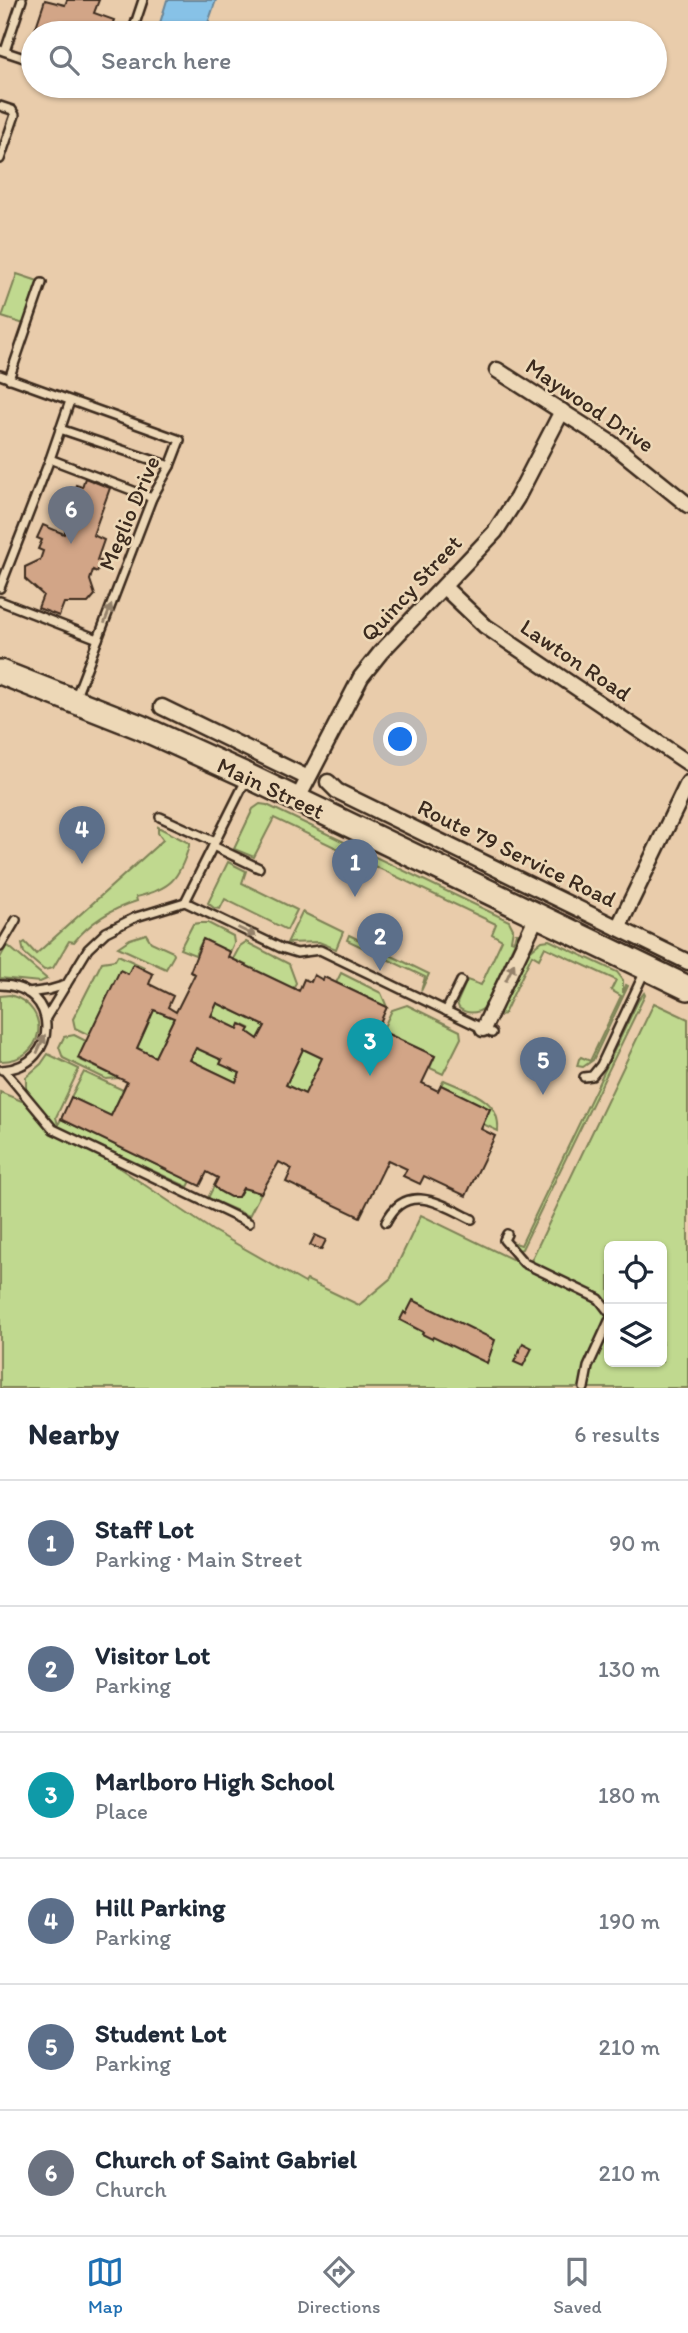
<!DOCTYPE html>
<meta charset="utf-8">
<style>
body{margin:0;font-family:Itim,sans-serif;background:#f6f6f7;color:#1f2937}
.controls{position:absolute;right:21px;bottom:21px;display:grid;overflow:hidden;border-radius:10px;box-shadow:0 2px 5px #0004}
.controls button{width:63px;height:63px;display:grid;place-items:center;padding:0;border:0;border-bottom:2px solid #e0e1e3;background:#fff;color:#1f2937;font:35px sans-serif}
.you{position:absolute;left:401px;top:740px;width:24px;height:24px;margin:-18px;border:5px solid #fff;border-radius:50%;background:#1a73e8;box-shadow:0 0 0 10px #1a73e833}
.badge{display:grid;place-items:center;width:46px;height:46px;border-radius:50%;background:#1f6fb2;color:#fff;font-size:23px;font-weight:700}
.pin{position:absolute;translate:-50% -58px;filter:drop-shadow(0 2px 4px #0008)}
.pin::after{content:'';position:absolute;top:37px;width:24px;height:21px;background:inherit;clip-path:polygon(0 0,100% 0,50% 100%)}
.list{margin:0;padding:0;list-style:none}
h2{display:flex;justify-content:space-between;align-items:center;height:91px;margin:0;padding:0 28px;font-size:30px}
h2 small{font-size:23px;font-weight:400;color:#747a83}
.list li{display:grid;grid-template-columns:46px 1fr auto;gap:21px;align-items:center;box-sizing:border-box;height:126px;padding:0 28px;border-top:2px solid #e0e1e3}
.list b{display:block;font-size:26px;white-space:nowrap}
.list p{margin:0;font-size:23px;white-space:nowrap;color:#747a83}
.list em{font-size:23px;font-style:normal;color:#747a83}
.icon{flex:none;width:38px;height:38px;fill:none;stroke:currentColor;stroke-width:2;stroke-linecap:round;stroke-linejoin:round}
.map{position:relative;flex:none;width:688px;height:1388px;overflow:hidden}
.search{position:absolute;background:#fff;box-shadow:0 2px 5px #0004;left:21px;right:21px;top:21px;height:77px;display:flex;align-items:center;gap:18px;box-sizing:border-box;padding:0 24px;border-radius:38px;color:#747a83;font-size:26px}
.sheet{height:847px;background:#fff}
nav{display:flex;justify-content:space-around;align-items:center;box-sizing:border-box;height:98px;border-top:2px solid #e0e1e3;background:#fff;font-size:19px;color:#747a83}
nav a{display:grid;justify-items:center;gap:4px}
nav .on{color:#1f6fb2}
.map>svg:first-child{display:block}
.green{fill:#c0d98f;stroke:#7e8256;stroke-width:2;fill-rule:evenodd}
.water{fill:#87c2e7;stroke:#698597;stroke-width:2}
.building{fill:#d2a587;stroke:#3b2a1e;stroke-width:2;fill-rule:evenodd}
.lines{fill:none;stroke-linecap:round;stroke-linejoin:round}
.lane-casing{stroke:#3b2a1e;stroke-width:12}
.street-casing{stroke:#3b2a1e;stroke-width:19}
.primary-casing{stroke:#3b2a1e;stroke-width:28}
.lane{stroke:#edd8b7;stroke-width:7}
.street{stroke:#edd8b7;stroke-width:14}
.primary{stroke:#edd8b7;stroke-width:23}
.oneway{fill:#94816a}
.labels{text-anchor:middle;stroke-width:5;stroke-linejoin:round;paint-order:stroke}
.street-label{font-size:23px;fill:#3b2a1e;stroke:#edd8b7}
</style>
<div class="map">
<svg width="688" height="1388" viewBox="0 0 688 1388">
<rect width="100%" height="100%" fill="#e9ccab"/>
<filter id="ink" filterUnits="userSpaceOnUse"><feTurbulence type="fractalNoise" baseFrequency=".0143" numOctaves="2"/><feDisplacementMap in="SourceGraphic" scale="14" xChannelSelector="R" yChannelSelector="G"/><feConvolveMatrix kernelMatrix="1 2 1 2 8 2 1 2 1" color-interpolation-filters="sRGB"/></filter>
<g filter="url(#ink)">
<g class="green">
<polygon points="17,274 38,281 24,324 2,317"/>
<path d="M260 804 267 805 509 921 513 929 511 940 514 941 516 933H518L517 937 484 1008C477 1014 466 1014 459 1008L457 1003 467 980 481 985 502 940 492 934 496 924 274 818 254 857 234 849 253 809Z"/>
<path d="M158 827 189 843V846C179 880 170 889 136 897L137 901C111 909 91 921 74 942L69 941 53 968 44 970 24 953 22 944 25 942 36 954 163 840 158 833Z"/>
<polygon points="228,862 246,871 242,883 297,910 287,930 225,899 220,909 214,908 208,903"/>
<polygon points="302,912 343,932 336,949 319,942 287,943"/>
<polygon points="200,923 208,923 233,936 234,943 230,952 203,939 195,955 180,949 193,924"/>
<polygon points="146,934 151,942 173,952 174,955 166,969 118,947 130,939"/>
<polygon points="349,935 429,974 421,991 425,977 347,940"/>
<polygon points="549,940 617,972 623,980 623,993 626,985 628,986 593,1060 583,1067 577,1066 579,1059 581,1057 590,1061 621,996 611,990 616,980 545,947 539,959 532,955 504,1014 499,1015 498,1012 530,945 534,941 532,949 542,941"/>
<polygon points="246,942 289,964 296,983 293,988 233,959 240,946"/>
<polygon points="7,945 47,979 40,982 0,978 0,958"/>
<polygon points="118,955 144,967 143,969 133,964 128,974 120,971 89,1035 75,1028 73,1019 102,962 115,960"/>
<polygon points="341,973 381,993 387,1007 336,983"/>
<polygon points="644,993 645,995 522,1249 517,1251 509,1241 521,1245 638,1001"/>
<path d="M10 995C54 1008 44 1062 0 1061V996Z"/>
<polygon points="217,1003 265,1026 258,1039 248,1032 250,1028 241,1024 238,1029 211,1016"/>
<path d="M654 1003 688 1019V1388H0V1092L36 1107 26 1090V1077L41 1064 48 1054 79 1069 56 1117 58 1125 61 1119 191 1181 188 1187 58 1127 212 1230 305 1283 307 1280 359 1305 391 1278 421 1215 528 1267ZM609 1246H662V1362H609Z"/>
<polygon points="407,1005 460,1031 461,1038 443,1074 430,1068 435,1056 382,1031 392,1010"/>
<polygon points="154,1010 174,1018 155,1057 137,1048"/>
<polygon points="74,1035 86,1041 78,1059 119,1078 106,1079 63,1058 59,1047 64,1037"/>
<polygon points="196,1048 222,1060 221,1064 240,1073 236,1082 190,1060"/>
<polygon points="303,1049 322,1058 305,1094 286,1085"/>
<polygon points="84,1072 123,1090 111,1116 71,1097"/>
<path d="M444 1080C468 1091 501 1099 498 1131L483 1124 490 1109 441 1085Z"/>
<path d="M214 1186C221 1194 228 1197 238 1197L243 1188 261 1193 249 1216 208 1198Z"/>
</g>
<polygon class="water" points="167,0 216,0 208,23 208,33 157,33"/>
<g class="building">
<polygon points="45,0 65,5 67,0 99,0 94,13 114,20 109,33 34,33"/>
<polygon points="85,478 110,488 93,535 104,540 97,560 101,561 97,572 93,570 90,580 95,595 88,603 64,603 59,616 38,608 43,595 25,579 25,567 40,560 43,551 38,549 42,540 37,538 43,525 64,534 78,497 72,495 76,485 82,487"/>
<path d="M203 939 230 952 228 957 299 991 304 979 311 982 314 975 323 980 324 977 387 1007 377 1029 435 1056 422 1083 438 1091 441 1085 490 1109 481 1129 495 1136 466 1196 424 1176 420 1184 403 1176 407 1169 388 1160 360 1217 286 1182 292 1169 279 1162 261 1193 243 1188 238 1197H230L219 1191 214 1186 218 1178 207 1172 200 1186 61 1119 71 1097 111 1116 127 1082 78 1058 120 970 128 974 133 964 153 974 149 984 173 996 168 1007 176 1012 195 974 190 972ZM217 1003 265 1026 258 1039 248 1032 250 1029 240 1024 238 1029 211 1016ZM154 1010 174 1018 155 1057 137 1048ZM196 1048 222 1060 220 1064 240 1073 236 1082 190 1060ZM303 1049 322 1058 305 1094 286 1085Z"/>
<polygon points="315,1235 326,1240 321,1250 310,1245"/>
<polygon points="413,1300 495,1340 487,1363 433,1337 432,1339 422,1334 423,1332 400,1320 404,1312 406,1314"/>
<polygon points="523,1343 532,1348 523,1366 514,1362"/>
</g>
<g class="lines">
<g class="lane-casing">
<g id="lane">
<polyline points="132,33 143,0"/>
<polyline points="0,50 33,61"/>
<polyline points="5,51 22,0"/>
<polyline points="0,106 12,110 15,115 0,159"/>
<polyline points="0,375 180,440 170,466 152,498 75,699"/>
<polyline points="9,379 42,283"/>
<polyline points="60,429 170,466"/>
<polyline points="50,459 152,498"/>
<polyline points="0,588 50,459 70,401"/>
<polyline points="0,601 98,639"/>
<polyline points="160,817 215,842"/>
<polyline points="213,846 259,868"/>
<polyline points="185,902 246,780"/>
<polyline points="0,947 16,920"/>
<path d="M0 985C60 985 62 1066 2 1070"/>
<polyline points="28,993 49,990 66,985"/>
<polyline points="446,1011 461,981"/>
<polyline points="46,1018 88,949 106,932 136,917 185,902 281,948 297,953 320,950 492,1033"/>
<polyline points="4,1070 53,1129 249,1223"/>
<polyline points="584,1077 592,1076 601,1065 645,971"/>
<path d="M386 1222C406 1181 441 1204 472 1219"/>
<polyline points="507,1234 504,1240 524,1263 599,1299 609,1312"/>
<polyline points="584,1388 588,1367 609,1321"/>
</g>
</g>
<g class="street-casing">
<g id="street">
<polyline points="497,370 611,443 688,505"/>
<polyline points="444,587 485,626 688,763"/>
<polyline points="162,707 308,778"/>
<polyline points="328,782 337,791 688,962"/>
<polyline points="297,800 361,677 381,652 495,532 517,498 562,411"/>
<polyline points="618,928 688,783"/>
<polyline points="483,1029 537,916"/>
</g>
</g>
<g class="primary-casing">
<polyline id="primary" points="0,672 140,727 248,776 688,988"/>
</g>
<use href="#lane" class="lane"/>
<use href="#street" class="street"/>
<use href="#primary" class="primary"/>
</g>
<defs><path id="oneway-solid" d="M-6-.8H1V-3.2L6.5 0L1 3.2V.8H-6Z" transform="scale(1.75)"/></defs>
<g class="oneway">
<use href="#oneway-solid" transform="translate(108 614) rotate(-69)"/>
<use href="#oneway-solid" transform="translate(247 932) rotate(26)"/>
<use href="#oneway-solid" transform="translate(510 972) rotate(-64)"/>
<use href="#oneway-solid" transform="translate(41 1044) rotate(-66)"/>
</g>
</g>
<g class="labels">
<g class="street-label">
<text transform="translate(590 405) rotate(34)" y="8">Maywood Drive</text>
<text transform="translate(129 513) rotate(-67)" y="8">Meglio Drive</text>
<text transform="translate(411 588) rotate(-47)" y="8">Quincy Street</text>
<text transform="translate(576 660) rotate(34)" y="8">Lawton Road</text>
<text transform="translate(271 788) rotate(25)" y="8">Main Street</text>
<text transform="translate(517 853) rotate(26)" y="8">Route 79 Service Road</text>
</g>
</g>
</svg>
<div class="controls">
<button><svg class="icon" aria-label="locate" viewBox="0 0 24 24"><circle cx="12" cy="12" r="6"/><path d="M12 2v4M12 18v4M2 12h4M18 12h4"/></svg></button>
<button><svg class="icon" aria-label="layers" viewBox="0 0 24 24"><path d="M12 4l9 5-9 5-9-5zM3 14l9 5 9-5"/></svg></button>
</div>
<div class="you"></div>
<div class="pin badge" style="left:355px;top:897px;background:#5c6f8a">1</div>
<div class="pin badge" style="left:380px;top:971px;background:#5c6f8a">2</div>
<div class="pin badge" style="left:370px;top:1076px;background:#0f9aa8">3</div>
<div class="pin badge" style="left:82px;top:864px;background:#5c6f8a">4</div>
<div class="pin badge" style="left:543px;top:1095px;background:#5c6f8a">5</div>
<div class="pin badge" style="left:71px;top:544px;background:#6b7280">6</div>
<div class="search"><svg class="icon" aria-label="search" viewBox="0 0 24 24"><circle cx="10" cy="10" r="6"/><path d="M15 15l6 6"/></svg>Search here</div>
</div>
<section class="sheet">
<h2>Nearby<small>6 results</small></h2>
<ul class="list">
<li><span class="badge" style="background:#5c6f8a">1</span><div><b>Staff Lot</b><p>Parking · Main Street</p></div><em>90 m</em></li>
<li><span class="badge" style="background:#5c6f8a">2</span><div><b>Visitor Lot</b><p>Parking</p></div><em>130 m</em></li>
<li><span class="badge" style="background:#0f9aa8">3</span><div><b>Marlboro High School</b><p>Place</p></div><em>180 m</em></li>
<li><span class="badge" style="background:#5c6f8a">4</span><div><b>Hill Parking</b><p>Parking</p></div><em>190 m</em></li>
<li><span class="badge" style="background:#5c6f8a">5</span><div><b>Student Lot</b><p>Parking</p></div><em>210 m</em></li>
<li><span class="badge" style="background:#6b7280">6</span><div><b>Church of Saint Gabriel</b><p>Church</p></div><em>210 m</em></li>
</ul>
</section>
<nav>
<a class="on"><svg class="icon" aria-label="map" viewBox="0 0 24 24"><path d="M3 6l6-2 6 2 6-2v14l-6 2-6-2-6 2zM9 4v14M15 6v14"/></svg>Map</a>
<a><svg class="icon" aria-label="directions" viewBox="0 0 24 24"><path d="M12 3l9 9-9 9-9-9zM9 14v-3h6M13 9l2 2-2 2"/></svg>Directions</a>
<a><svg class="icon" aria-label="saved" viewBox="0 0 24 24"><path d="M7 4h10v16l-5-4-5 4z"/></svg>Saved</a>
</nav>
